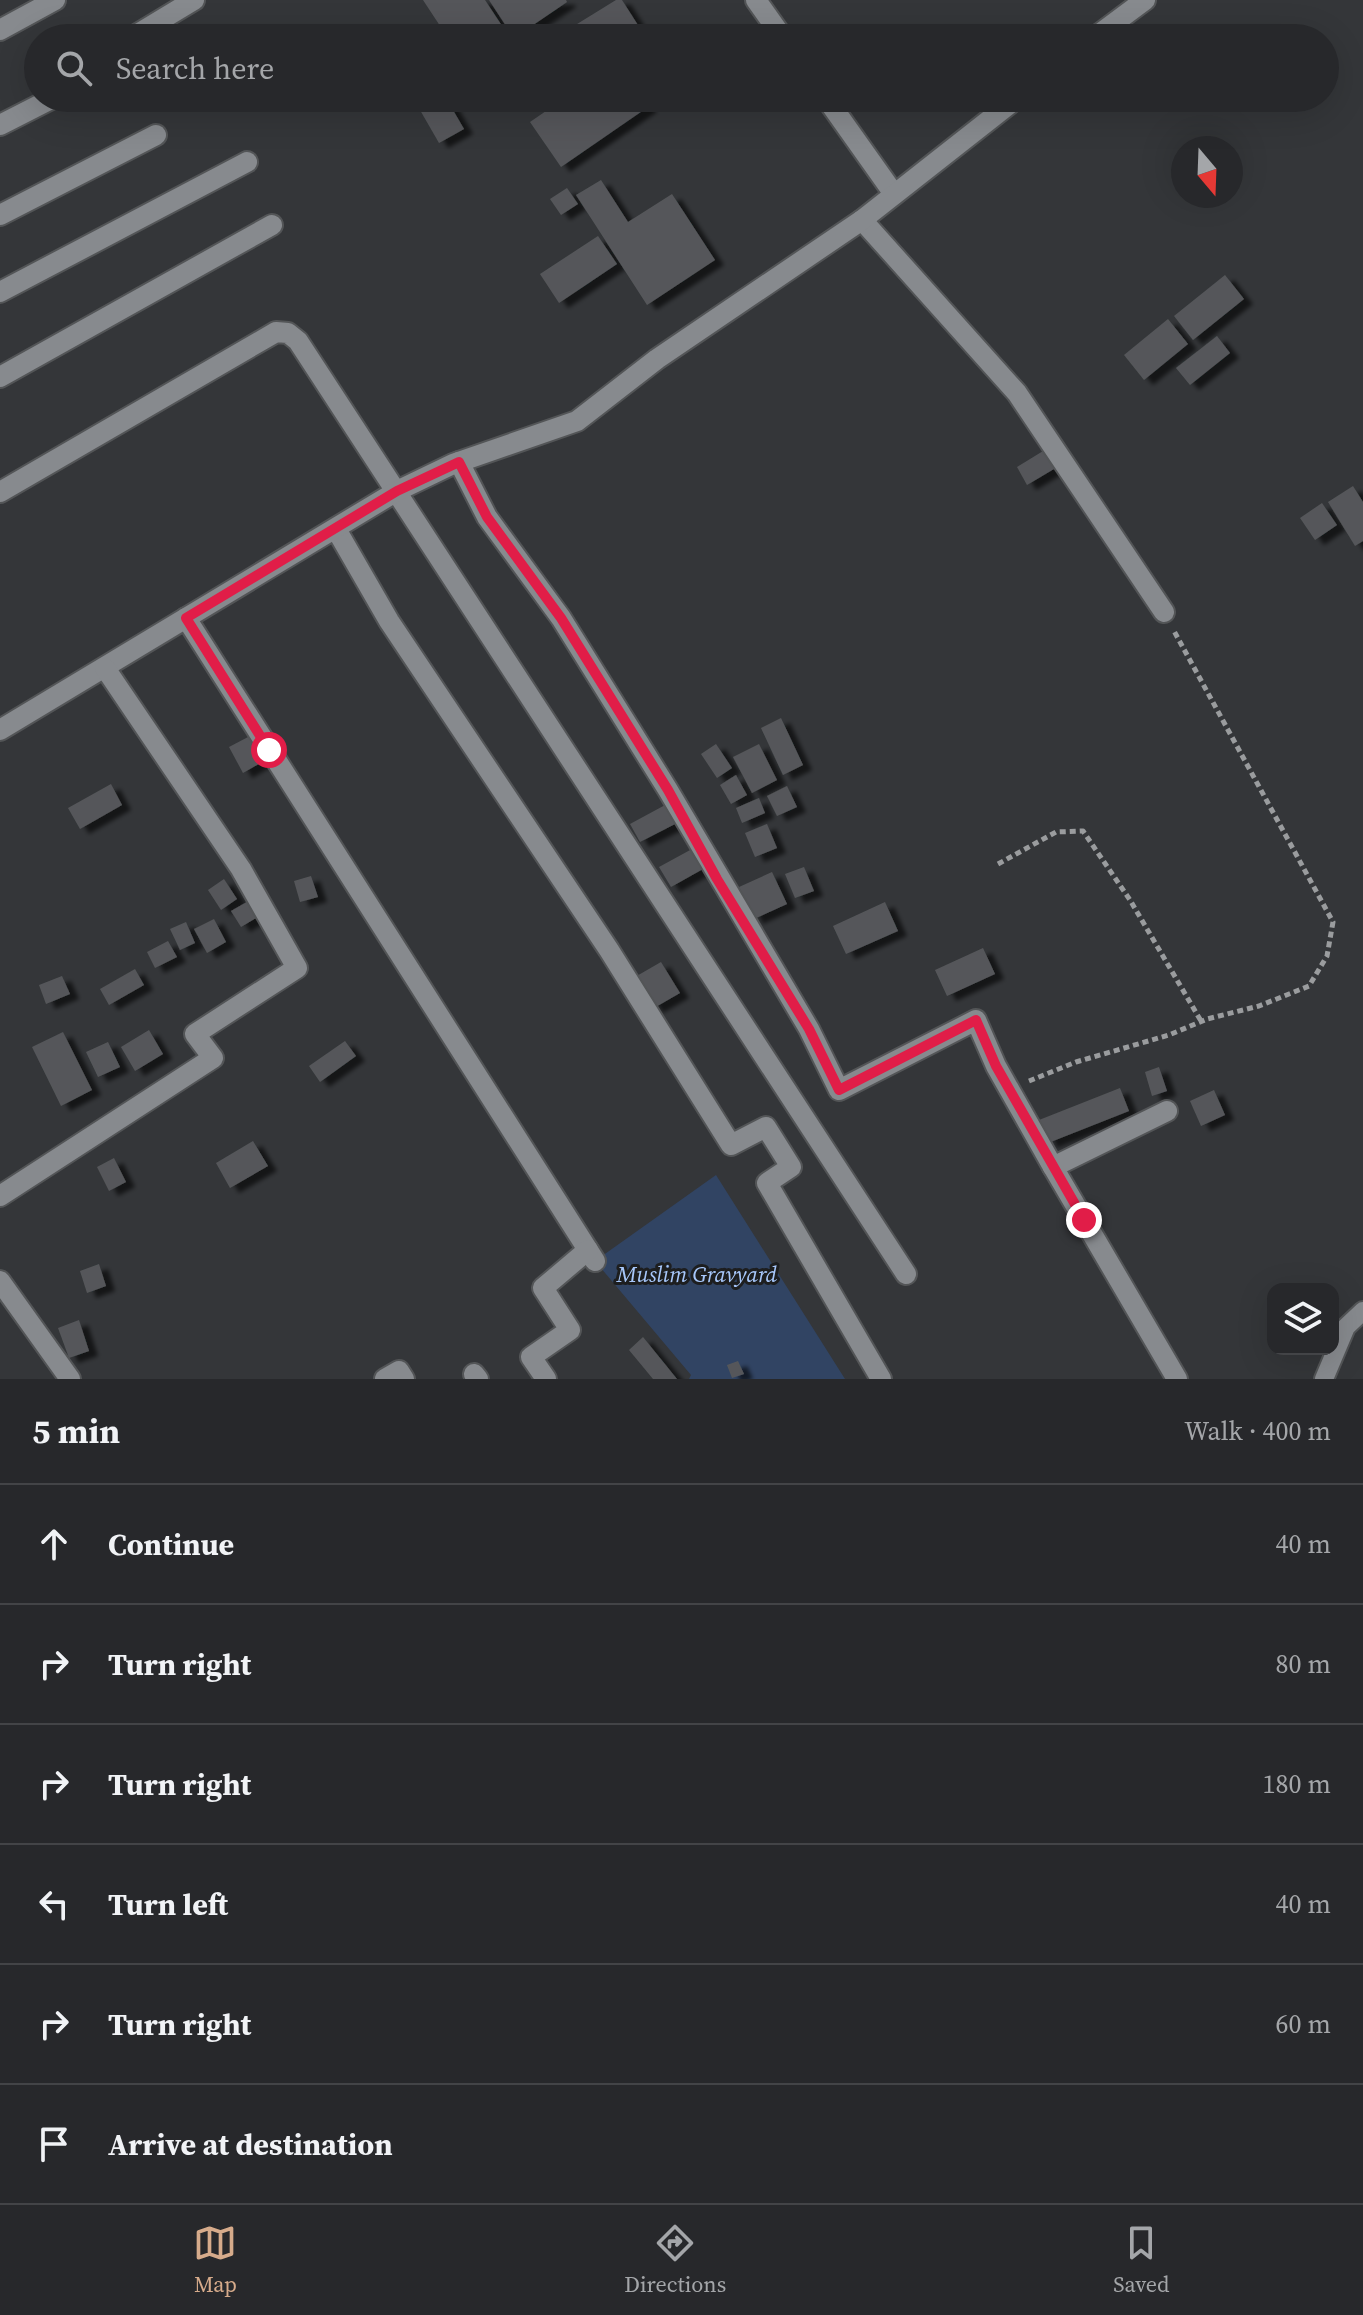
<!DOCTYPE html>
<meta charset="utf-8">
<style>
body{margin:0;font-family:"Source Serif 4",serif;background:#333437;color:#f1f3f6}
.controls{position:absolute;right:24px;bottom:24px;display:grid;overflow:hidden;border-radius:16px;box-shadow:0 8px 32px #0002}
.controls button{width:72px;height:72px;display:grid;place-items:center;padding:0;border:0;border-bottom:2px solid #434447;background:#27282b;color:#f1f3f6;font:40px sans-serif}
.compass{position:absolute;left:1171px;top:136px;width:72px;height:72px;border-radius:50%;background:#27282b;box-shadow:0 8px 32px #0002;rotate:161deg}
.stop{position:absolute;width:24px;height:24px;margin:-18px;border:6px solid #e11d48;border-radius:50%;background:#fff}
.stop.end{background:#e11d48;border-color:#fff;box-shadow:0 2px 8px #0008}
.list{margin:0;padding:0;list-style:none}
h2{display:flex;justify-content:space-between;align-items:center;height:104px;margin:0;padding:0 32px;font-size:34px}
h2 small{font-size:26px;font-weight:400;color:#a4a6a9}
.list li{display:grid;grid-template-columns:52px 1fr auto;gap:24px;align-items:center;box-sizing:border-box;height:120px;padding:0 32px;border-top:2px solid #434447}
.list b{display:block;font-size:30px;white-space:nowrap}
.list em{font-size:26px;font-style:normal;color:#a4a6a9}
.icon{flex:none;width:44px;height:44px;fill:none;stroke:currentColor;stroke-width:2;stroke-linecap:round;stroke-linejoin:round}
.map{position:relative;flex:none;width:1363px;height:1379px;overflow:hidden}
.search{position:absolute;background:#27282b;box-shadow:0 8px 32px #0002;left:24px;right:24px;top:24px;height:88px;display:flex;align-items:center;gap:20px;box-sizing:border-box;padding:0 28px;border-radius:44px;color:#a4a6a9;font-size:30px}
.sheet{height:824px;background:#27282b}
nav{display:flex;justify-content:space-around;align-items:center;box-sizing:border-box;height:112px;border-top:2px solid #434447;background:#27282b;font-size:22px;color:#a4a6a9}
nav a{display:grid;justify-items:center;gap:4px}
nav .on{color:#d6ab8b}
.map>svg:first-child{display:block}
.green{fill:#314463}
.building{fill:#55575a;filter:url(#shadow)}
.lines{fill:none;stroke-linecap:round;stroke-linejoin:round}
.pedestrian-casing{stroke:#535557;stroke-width:22}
.minor-casing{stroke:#535557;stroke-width:24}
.path{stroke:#9a9c9e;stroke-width:5;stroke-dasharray:6 4;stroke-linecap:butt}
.pedestrian{stroke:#878a8e;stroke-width:18}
.minor{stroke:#878a8e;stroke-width:20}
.route{stroke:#e11d48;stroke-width:10}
.labels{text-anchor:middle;stroke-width:6;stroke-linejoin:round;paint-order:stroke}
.park-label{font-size:22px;font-style:italic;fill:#a7c7fa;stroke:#1d1e1f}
</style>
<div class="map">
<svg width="1363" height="1379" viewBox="0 0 1363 1379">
<defs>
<filter id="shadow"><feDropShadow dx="9" dy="5" stdDeviation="2" flood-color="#0009"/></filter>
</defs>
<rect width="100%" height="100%" fill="#343639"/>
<polygon class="green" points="716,1175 845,1379 689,1379 691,1375 595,1261"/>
<g class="building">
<polygon points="423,0 485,0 510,38 448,38"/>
<polygon points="489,0 566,0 567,2 514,38"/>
<polygon points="616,0 622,0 643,33 635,38 575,38 569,29"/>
<polygon points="441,98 446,98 464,129 439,143 420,110"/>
<polygon points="565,98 642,98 648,107 561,167 530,122"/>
<polygon points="601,180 628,222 672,194 715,260 647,305 576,195"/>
<polygon points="567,188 578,204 561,215 550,199"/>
<polygon points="598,236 617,264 559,303 540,274"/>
<polygon points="1225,275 1244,299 1193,340 1174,316"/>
<polygon points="1168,319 1188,344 1144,380 1124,355"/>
<polygon points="1217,336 1230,353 1190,385 1176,368"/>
<polygon points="1048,448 1059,466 1027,485 1017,467"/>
<polygon points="1353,486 1363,502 1363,541 1355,546 1328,502"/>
<polygon points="1322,503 1337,525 1315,540 1300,518"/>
<polygon points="781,718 803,765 783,775 761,728"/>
<polygon points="250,736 264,761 243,773 229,747"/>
<polygon points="716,744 732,768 717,778 701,754"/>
<polygon points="759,744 777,780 752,793 733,757"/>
<polygon points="736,775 747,795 731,804 720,785"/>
<polygon points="111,784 122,805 80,829 68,808"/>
<polygon points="787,786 797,807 777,816 767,796"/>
<polygon points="759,798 765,813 742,823 736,808"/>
<polygon points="667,804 677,823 640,842 630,824"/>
<polygon points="767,824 777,848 755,857 745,833"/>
<polygon points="692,849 703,869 671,887 659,867"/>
<polygon points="804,867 814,891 795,898 785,874"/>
<polygon points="772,872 787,904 754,919 739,887"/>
<polygon points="311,876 318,897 300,902 294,881"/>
<polygon points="224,879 237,899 221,910 208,890"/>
<polygon points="252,899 261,915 241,927 231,911"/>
<polygon points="885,902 898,931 846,954 833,926"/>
<polygon points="214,919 226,942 207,953 194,929"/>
<polygon points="186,922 195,943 180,950 170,929"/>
<polygon points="168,941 177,957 155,968 147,952"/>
<polygon points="983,948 995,974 947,996 935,970"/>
<polygon points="661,962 680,993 654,1008 635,977"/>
<polygon points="135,969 144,985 109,1005 100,989"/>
<polygon points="62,976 70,994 46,1004 39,985"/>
<polygon points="149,1030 163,1054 135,1071 121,1047"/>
<polygon points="63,1032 92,1090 61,1106 32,1047"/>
<polygon points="345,1041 356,1056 320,1082 309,1066"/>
<polygon points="108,1042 120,1067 98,1077 86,1052"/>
<polygon points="1159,1067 1167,1091 1152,1096 1145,1072"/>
<polygon points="1120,1088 1129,1111 1048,1143 1039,1120"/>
<polygon points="1214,1090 1225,1115 1201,1126 1190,1101"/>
<polygon points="253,1141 268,1166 230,1188 216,1163"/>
<polygon points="114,1158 126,1182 109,1191 97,1167"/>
<polygon points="99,1264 106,1286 87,1293 80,1271"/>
<polygon points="79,1320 89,1351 69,1358 58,1328"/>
<polygon points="643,1337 677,1379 653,1379 629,1350"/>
<polygon points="738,1361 744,1374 732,1378 727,1365"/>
</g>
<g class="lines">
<g class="pedestrian-casing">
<polyline id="pedestrian" points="1324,1379 1346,1327 1363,1311"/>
</g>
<g class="minor-casing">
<g id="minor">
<polyline points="756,0 783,38"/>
<polyline points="0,30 55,0"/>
<polyline points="131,38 194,0"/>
<polyline points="1094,38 1145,0"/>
<polyline points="826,98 894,194"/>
<polyline points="0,125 53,98"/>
<polyline points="0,215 156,135"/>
<polyline points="862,220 1017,393 1164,612"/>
<polyline points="0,292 247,162"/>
<polyline points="0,377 272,225"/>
<polyline points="459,462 487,517 561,618 668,790 809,1029 839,1090 976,1020 996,1066 1053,1167"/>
<polyline points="0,492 276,332 288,333 298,341 906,1274"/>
<polyline points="336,529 389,621 609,950 731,1145 766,1127 791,1167 767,1183 881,1379"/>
<polyline points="186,618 595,1261"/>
<polyline points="0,730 397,491 453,464 577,421 657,359 862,220 1017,98"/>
<polyline points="1167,1111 1053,1167 1177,1379"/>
<polyline points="0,1196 213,1058 195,1034 297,968 241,869 105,668"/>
<polyline points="0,1281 70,1379"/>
<polyline points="474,1374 478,1379"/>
<polyline points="385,1379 399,1371 404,1379"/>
<polyline points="546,1379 531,1357 570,1330 543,1288 588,1250"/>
</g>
</g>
<g class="path">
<polyline points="998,864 1056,832 1083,831 1130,900 1201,1021"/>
<polyline points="1029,1081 1076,1062 1169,1035 1207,1019 1259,1006 1309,986 1327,956 1333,922 1174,631"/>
</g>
<use href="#pedestrian" class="pedestrian"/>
<use href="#minor" class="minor"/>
</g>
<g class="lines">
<polyline class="route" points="269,750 186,618 397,491 459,462 487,517 561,618 668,790 717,879 809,1029 839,1090 976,1020 996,1066 1084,1220"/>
</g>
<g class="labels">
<g class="park-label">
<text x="697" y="1282">Muslim Gravyard</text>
</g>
</g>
</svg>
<div class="controls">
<button><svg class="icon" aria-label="layers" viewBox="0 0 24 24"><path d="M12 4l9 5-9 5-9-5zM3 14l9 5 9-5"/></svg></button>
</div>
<svg class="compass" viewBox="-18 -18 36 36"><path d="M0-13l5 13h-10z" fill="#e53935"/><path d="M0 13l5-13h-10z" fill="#a4a6a9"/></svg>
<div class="stop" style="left:269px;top:750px"></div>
<div class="stop end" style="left:1084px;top:1220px"></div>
<div class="search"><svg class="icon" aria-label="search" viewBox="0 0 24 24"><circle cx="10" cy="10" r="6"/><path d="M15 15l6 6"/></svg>Search here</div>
</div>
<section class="sheet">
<h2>5 min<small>Walk · 400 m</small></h2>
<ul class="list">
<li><svg class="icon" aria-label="ahead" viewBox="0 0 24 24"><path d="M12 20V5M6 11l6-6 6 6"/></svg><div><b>Continue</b></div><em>40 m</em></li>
<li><svg class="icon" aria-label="right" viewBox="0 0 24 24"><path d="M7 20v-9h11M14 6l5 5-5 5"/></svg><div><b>Turn right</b></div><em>80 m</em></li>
<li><svg class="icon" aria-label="right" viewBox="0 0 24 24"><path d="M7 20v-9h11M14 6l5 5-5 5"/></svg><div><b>Turn right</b></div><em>180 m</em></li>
<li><svg class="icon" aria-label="left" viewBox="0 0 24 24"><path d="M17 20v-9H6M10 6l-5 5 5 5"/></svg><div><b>Turn left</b></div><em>40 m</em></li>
<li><svg class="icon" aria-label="right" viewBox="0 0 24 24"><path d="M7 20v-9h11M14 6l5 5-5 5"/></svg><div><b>Turn right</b></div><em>60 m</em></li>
<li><svg class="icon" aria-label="arrive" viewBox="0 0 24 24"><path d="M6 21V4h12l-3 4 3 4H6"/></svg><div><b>Arrive at destination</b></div></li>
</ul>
</section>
<nav>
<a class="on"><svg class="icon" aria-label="map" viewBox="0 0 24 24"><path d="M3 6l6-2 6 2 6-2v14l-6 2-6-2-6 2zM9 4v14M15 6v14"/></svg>Map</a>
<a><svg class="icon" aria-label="directions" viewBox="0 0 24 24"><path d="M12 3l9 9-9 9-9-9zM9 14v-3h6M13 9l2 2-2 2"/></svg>Directions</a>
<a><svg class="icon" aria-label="saved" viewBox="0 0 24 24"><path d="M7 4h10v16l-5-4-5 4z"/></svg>Saved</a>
</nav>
